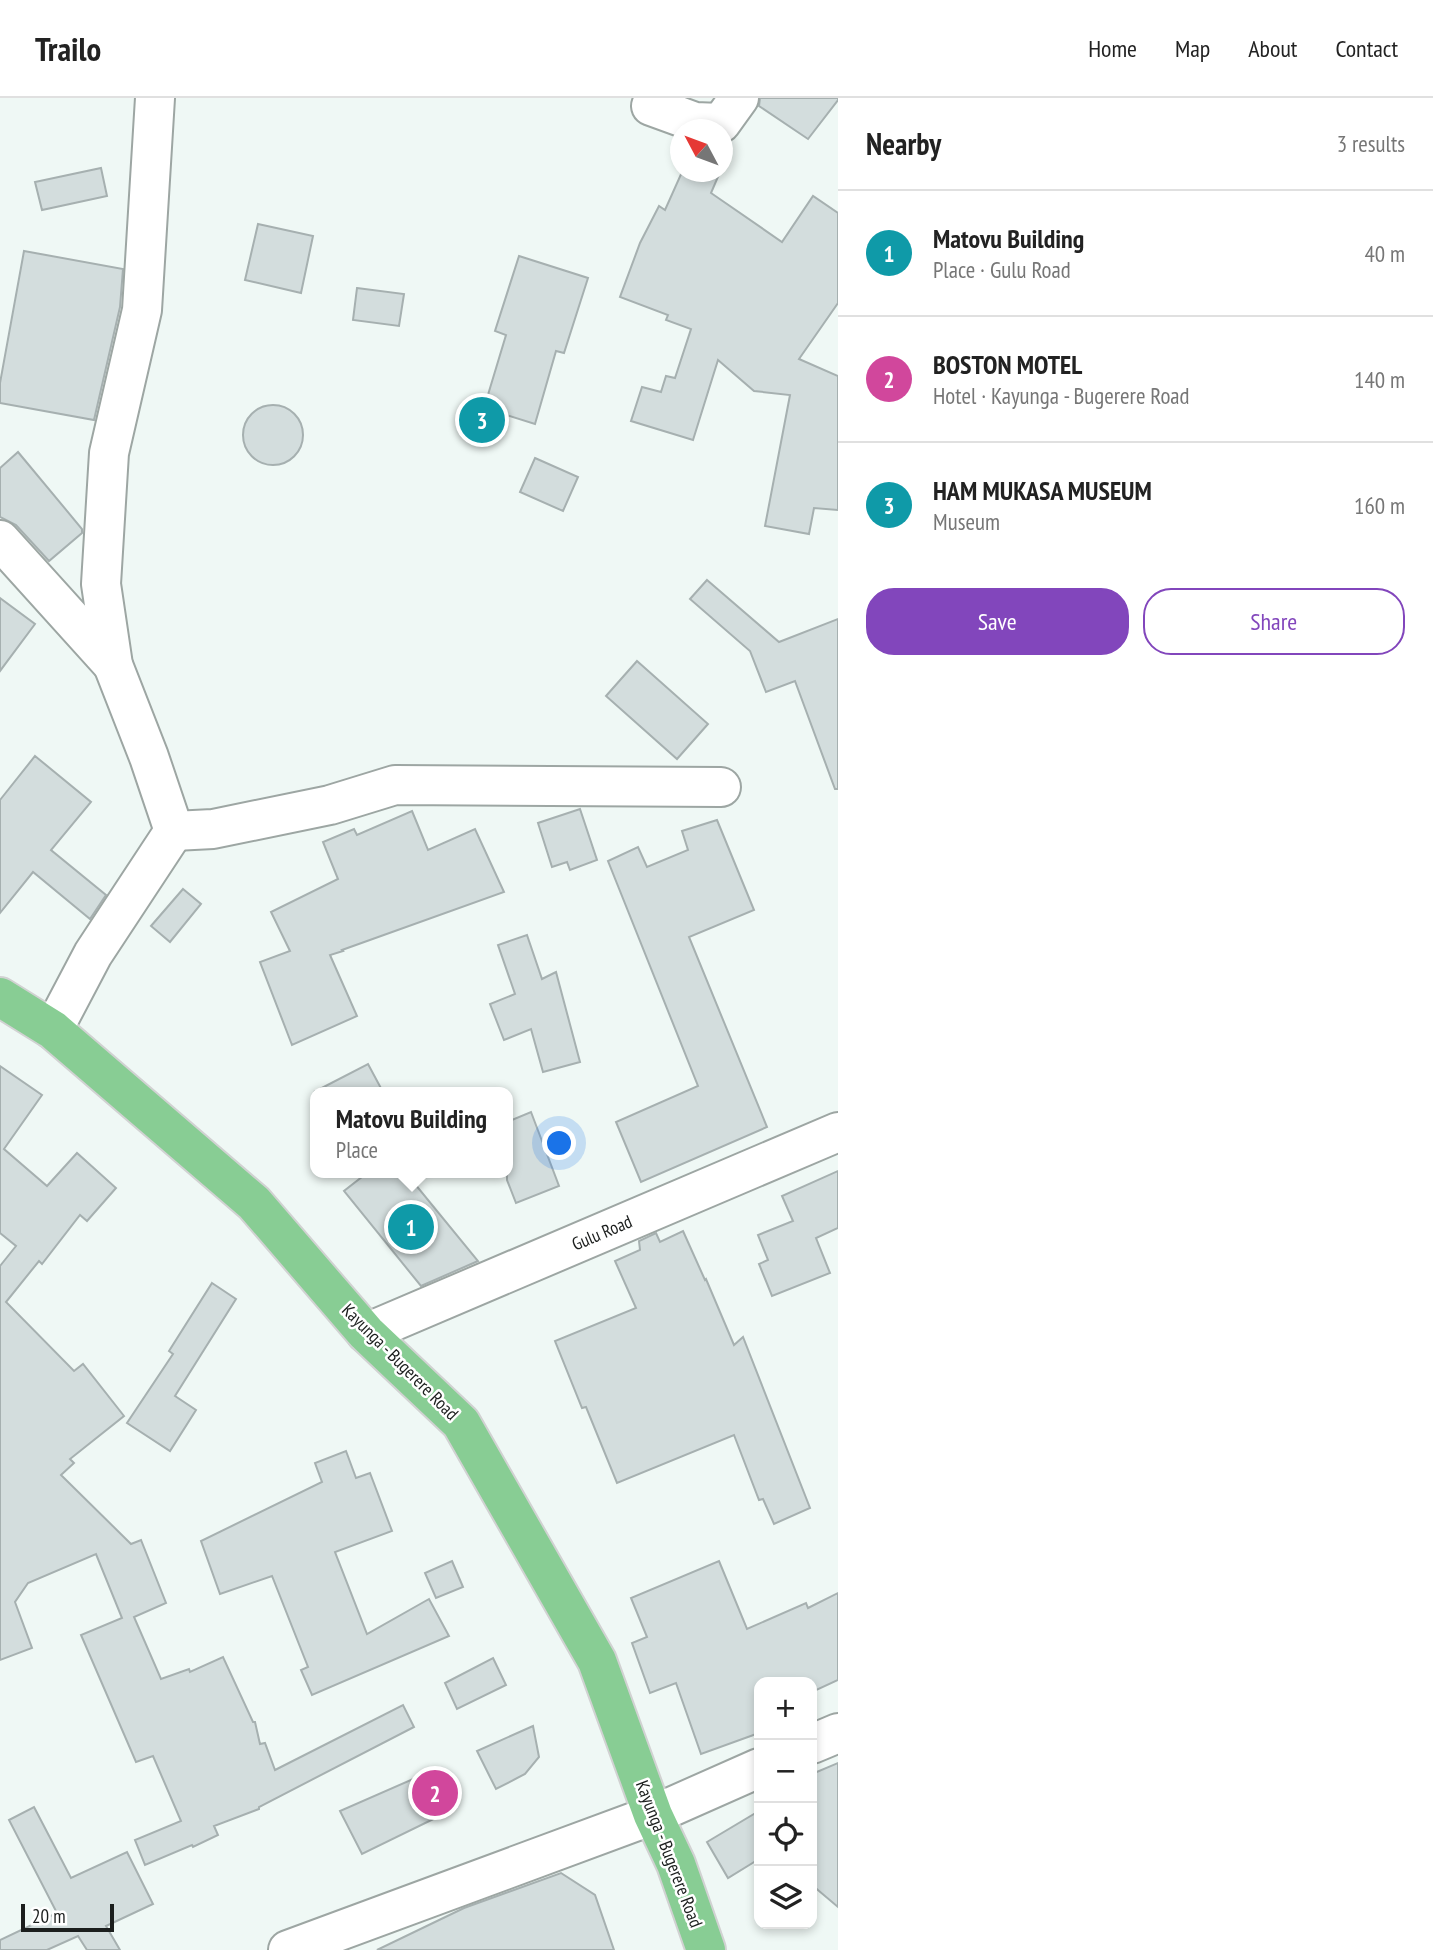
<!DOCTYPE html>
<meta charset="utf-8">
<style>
body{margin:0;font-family:"PT Sans Narrow",sans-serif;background:#f6f6f6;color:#222}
.controls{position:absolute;right:21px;bottom:21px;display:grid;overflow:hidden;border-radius:14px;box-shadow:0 4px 10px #0003}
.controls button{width:63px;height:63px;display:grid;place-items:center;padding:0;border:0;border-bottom:2px solid #e0e0e0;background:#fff;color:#222;font:35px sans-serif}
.compass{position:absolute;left:670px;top:21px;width:63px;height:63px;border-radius:50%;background:#fff;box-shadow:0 4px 10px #0003;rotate:311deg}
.scale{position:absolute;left:21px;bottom:18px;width:93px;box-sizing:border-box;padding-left:7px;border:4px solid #1b1e1d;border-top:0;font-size:19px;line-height:24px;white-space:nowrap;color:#1b1e1d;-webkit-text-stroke:5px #fff;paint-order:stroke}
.you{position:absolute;left:560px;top:1046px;width:24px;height:24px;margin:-18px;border:5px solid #fff;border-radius:50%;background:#1a73e8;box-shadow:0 0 0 10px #1a73e833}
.badge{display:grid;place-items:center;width:46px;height:46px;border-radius:50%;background:#8246bc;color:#fff;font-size:23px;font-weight:700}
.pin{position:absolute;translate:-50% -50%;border:4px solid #fff;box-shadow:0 2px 7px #0006}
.popup{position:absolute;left:310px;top:989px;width:203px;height:91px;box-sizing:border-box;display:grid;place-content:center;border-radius:14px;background:#fff;filter:drop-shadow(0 2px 5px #0005);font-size:23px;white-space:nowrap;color:#767676}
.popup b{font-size:26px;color:#222}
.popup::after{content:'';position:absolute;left:50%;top:100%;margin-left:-14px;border:14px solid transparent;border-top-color:#fff}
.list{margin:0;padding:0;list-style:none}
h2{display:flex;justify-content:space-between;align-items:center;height:91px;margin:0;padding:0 28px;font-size:30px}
h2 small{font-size:23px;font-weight:400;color:#767676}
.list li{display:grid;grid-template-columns:46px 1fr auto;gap:21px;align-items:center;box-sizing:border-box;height:126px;padding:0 28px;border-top:2px solid #e0e0e0}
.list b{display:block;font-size:26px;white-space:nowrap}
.list p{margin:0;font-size:23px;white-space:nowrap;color:#767676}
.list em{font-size:23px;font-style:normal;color:#767676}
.actions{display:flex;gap:14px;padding:21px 28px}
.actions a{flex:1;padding:16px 0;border:2px solid #8246bc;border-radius:28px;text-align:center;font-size:24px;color:#8246bc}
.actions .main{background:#8246bc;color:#fff}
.icon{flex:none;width:38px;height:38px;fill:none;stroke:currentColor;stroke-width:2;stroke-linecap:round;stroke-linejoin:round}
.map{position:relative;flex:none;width:838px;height:1852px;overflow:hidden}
header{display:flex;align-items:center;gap:42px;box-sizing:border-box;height:98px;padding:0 35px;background:#fff;border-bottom:2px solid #e0e0e0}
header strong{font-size:33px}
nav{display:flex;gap:38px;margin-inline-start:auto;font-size:24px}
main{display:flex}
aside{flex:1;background:#fff}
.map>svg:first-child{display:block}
.building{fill:#d3dddd;stroke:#a6b0b0;stroke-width:2}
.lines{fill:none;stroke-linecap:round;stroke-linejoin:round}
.minor-casing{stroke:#9da6a3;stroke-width:42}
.major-casing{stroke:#d1d2d2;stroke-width:42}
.minor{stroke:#fff;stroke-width:38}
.major{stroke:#88cd94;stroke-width:38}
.labels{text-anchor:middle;stroke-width:5;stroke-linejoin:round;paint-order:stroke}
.street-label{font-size:18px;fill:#1b1e1d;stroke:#fff}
</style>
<header>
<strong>Trailo</strong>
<nav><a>Home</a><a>Map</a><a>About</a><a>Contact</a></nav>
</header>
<main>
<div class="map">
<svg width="838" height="1852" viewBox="0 0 838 1852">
<rect width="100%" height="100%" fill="#eff8f5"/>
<g class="building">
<polygon points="760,0 838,0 838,2 808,41 759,8"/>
<polygon points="101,70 107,98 42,112 35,84"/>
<polygon points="682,74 720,74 711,95 782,144 813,98 838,115 838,205 799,261 838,278 838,412 814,410 809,436 765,428 790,297 754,293 718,262 693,342 631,323 642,289 661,294 666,278 675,280 691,231 666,222 668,217 620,199 640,145 659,108 665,112"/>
<polygon points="258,126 313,138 301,195 245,182"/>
<polygon points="24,153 123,171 120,209 94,322 0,305 0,285"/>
<polygon points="519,158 588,180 564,255 556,253 535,326 484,310 506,237 495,233"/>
<polygon points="357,190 404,196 399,228 353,222"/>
<circle cx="273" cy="337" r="30"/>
<polygon points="18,354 82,431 82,435 49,463 16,427 0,419 0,370"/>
<polygon points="535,360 578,379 563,413 520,394"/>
<polygon points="707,482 779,544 838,521 838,691 835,691 795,583 766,594 750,553 690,501"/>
<polygon points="0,500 35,526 0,573"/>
<polygon points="637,563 708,626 677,661 606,598"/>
<polygon points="35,658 91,704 51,752 106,797 90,821 33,774 0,815 0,702"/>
<polygon points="580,711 597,762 570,772 567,764 552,769 538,725"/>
<polygon points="412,713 428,752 475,731 504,794 342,852 343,853 330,857 357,918 292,947 260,864 290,853 271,814 338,781 323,744 354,731 357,737"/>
<polygon points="717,722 754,812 689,839 767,1029 641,1084 616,1024 698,988 608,763 638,749 647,769 688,752 682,733"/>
<polygon points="183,791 201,806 170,844 151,828"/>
<polygon points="527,837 542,881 556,874 580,964 543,974 531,931 504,942 490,906 515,896 498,847"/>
<polygon points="368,966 383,994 314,994"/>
<polygon points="0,968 42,997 4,1051 47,1088 77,1055 116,1090 87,1123 80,1117 42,1166 39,1163 6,1204 74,1273 83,1266 124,1318 70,1361 74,1365 61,1377 131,1446 141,1442 166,1505 134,1519 161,1581 189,1571 190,1574 223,1559 253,1624 255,1624 260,1646 265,1645 275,1672 403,1607 414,1629 259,1709 259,1711 214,1728 218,1737 193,1749 192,1747 145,1767 135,1742 181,1723 153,1658 136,1664 81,1537 122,1520 96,1456 28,1485 15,1504 32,1550 0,1562 0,1168 16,1148 0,1135"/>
<polygon points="531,1014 559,1088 516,1105 507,1082 507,1024"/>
<polygon points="838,1073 838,1130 816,1140 830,1175 772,1198 759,1166 768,1162 758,1137 793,1123 782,1098"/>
<polygon points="367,1075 406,1075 478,1163 421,1188 344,1093"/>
<polygon points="683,1133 705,1182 706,1181 734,1247 743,1239 810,1410 774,1426 763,1401 759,1402 734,1337 617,1385 586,1309 582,1310 555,1243 636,1210 615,1163 640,1152 639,1143 656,1135 660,1144"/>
<polygon points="212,1185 236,1201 175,1298 196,1312 170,1353 127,1325 173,1256 169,1253"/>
<polygon points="346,1353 356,1380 370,1375 392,1433 335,1454 367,1536 429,1501 449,1538 312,1597 301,1572 308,1569 272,1478 220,1496 201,1443 322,1384 315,1365"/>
<polygon points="452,1463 463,1489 436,1500 425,1475"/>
<polygon points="719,1463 747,1531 806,1505 808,1510 838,1495 838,1582 812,1594 812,1584 759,1584 759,1619 758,1620 759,1635 701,1656 676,1585 650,1595 632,1545 647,1539 631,1500"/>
<polygon points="493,1560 506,1587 457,1611 445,1585"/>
<polygon points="533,1628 539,1659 525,1676 496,1691 477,1653"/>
<polygon points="838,1665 838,1809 812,1787 812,1676"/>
<polygon points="436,1671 456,1710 362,1756 340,1713"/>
<polygon points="34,1709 71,1780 127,1754 153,1806 106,1828 120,1852 87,1852 78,1838 47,1852 0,1852 0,1842 57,1815 9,1722"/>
<polygon points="759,1713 759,1761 728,1780 707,1744"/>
<polygon points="561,1775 595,1797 614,1852 377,1852 464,1810"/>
</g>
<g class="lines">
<g class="minor-casing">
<g id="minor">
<polyline points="651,8 695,24 721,25 739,0"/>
<polyline points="0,442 113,567"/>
<polyline points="174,733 213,731 330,707 395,687 721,689"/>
<polyline points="53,932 93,856 174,733 149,659 113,567 101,486 109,355 142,212 155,0"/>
<polyline points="366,1235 838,1034"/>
<polyline points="812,1646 838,1635"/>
<polyline points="288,1852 653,1717 759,1670"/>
</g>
</g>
<g class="major-casing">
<polyline id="major" points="0,899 53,932 254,1105 366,1235 461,1325 597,1563 653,1717 676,1766 706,1852"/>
</g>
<use href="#minor" class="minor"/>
<use href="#major" class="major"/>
</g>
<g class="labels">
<g class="street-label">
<text transform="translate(602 1135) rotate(-23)" y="6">Gulu Road</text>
<text transform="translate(400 1264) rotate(45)" y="6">Kayunga - Bugerere Road</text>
<text transform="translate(669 1756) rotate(69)" y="6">Kayunga - Bugerere Road</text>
</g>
</g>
</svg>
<div class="controls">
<button>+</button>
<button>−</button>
<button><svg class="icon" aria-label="locate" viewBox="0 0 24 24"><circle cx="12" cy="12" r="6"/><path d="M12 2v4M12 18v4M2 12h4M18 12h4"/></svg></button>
<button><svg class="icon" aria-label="layers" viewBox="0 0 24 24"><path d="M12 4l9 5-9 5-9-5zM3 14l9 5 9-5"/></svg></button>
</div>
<svg class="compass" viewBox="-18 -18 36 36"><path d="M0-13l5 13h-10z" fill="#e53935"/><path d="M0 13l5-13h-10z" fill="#767676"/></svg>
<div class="scale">20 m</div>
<div class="you"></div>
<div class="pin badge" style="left:411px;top:1129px;background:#0f9aa8">1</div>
<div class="popup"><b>Matovu Building</b>Place</div>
<div class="pin badge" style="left:435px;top:1695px;background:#d1479c">2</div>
<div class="pin badge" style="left:482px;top:322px;background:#0f9aa8">3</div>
</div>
<aside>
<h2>Nearby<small>3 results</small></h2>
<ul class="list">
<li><span class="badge" style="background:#0f9aa8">1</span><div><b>Matovu Building</b><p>Place · Gulu Road</p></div><em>40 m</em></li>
<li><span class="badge" style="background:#d1479c">2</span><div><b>BOSTON MOTEL</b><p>Hotel · Kayunga - Bugerere Road</p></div><em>140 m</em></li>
<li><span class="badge" style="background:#0f9aa8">3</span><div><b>HAM MUKASA MUSEUM</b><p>Museum</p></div><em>160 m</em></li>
</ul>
<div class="actions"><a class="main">Save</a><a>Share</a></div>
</aside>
</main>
